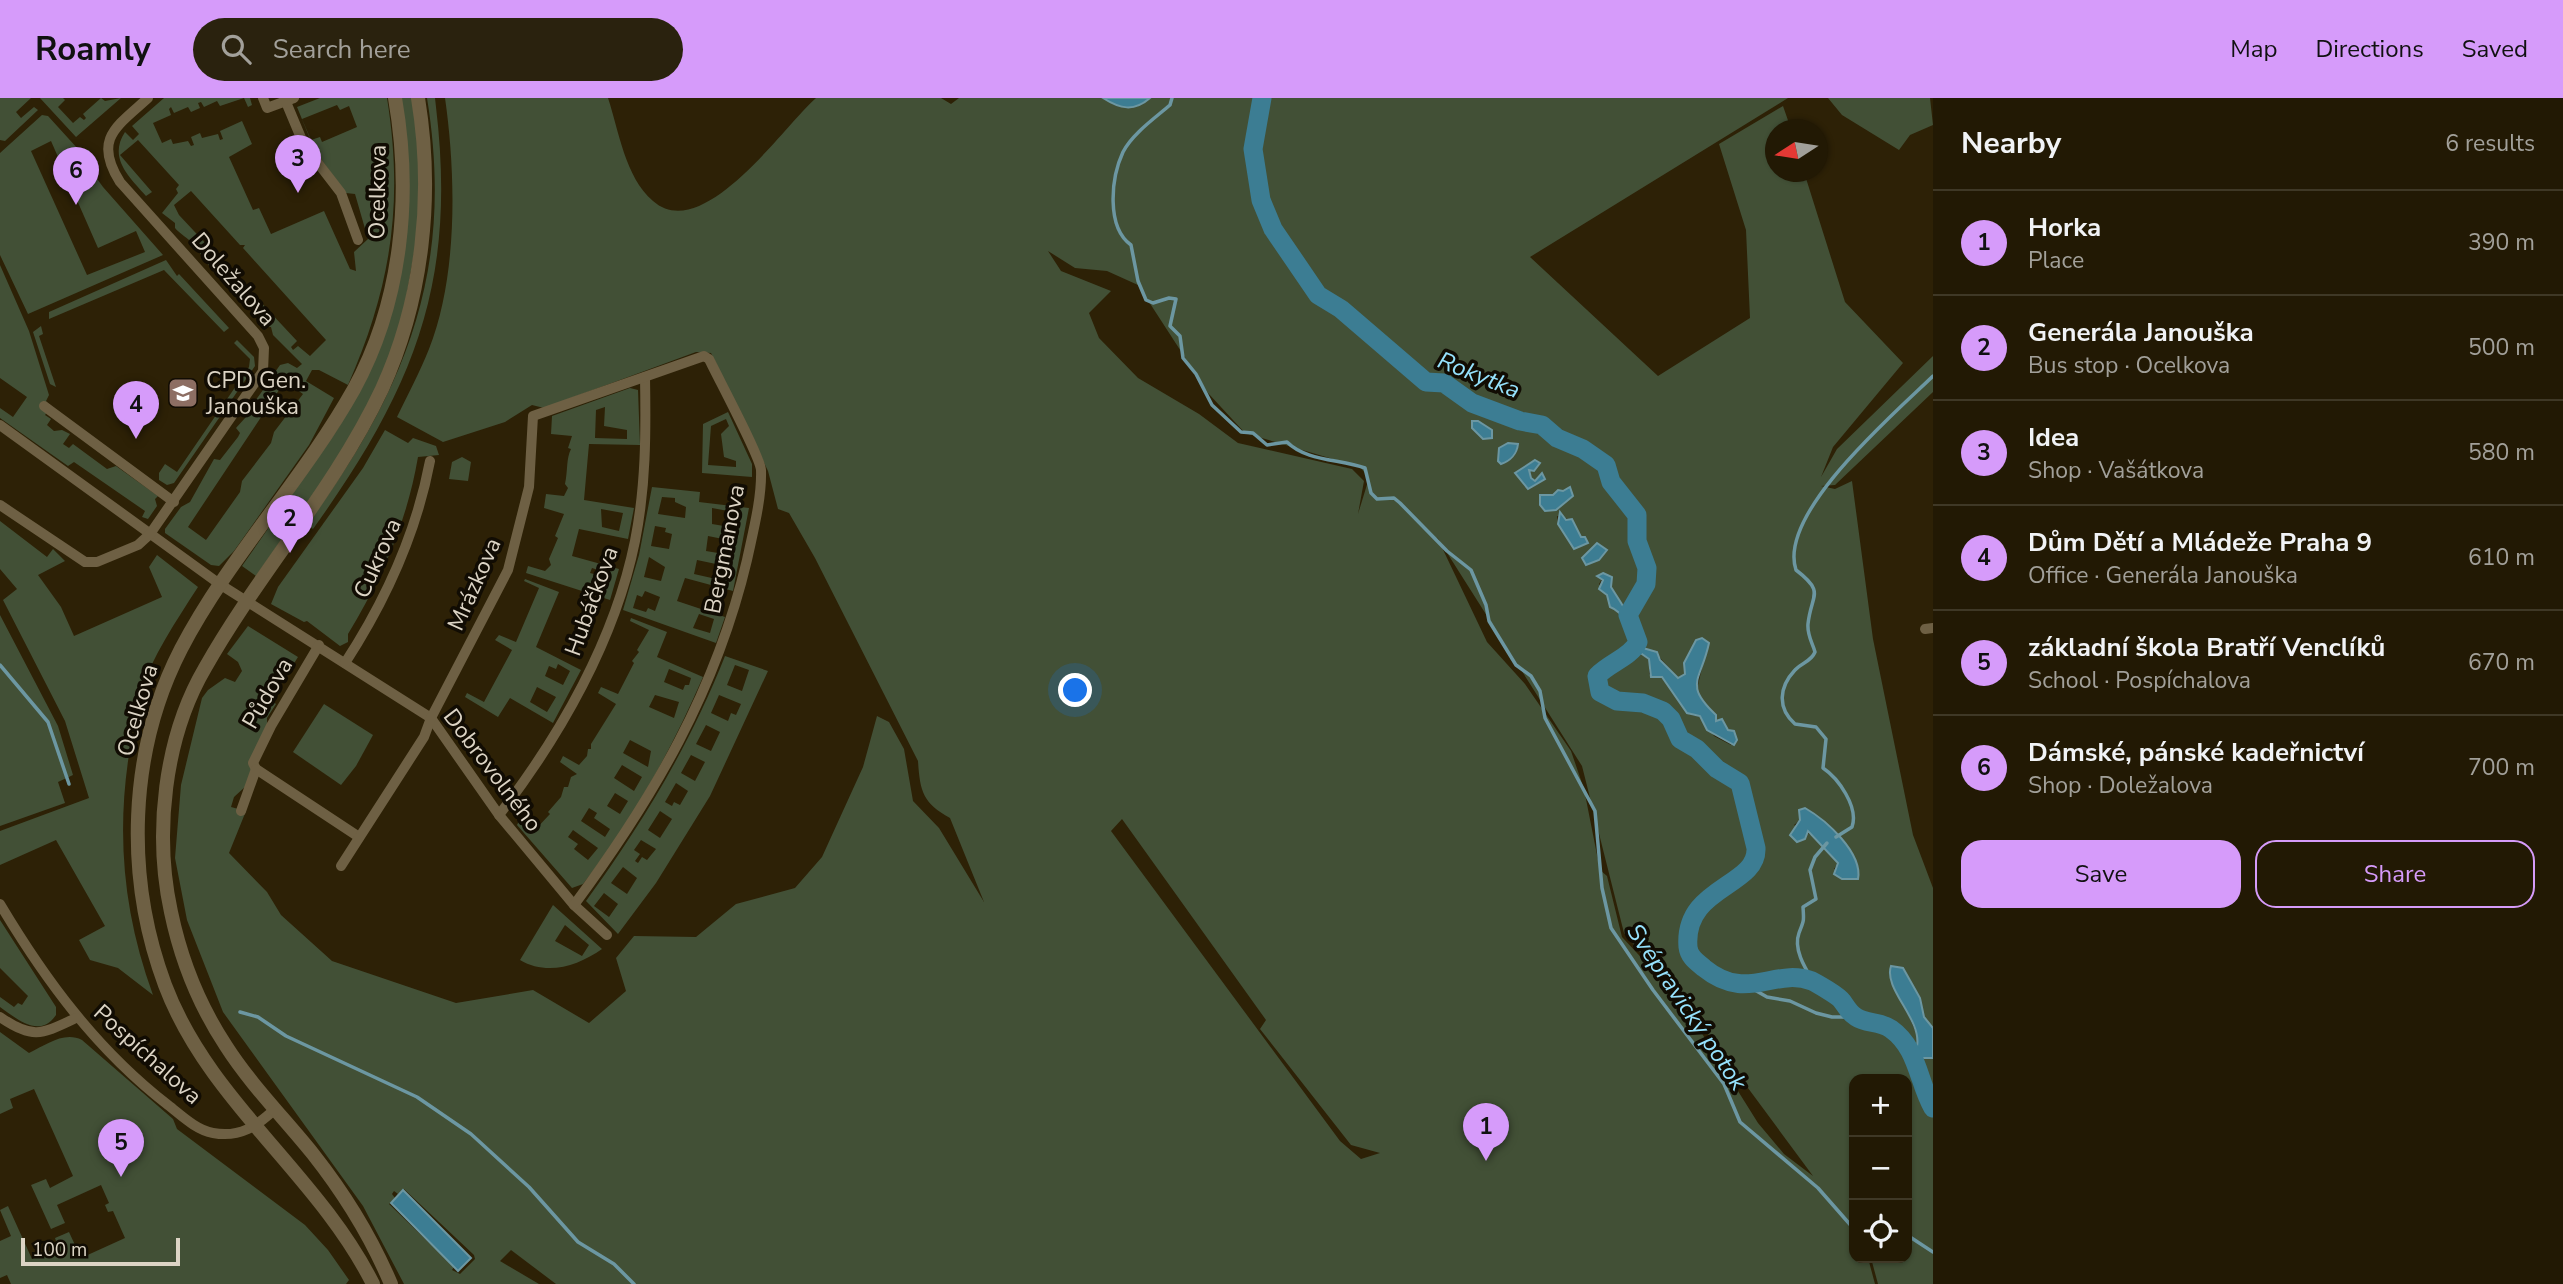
<!DOCTYPE html>
<meta charset="utf-8">
<style>
body{margin:0;font-family:"Nunito Sans",sans-serif;background:#2a220e;color:#f1f3f6}
.controls{position:absolute;right:21px;bottom:21px;display:grid;overflow:hidden;border-radius:14px;box-shadow:0 2px 5px #0004}
.controls button{width:63px;height:63px;display:grid;place-items:center;padding:0;border:0;border-bottom:2px solid #3f3826;background:#221904;color:#f1f3f6;font:35px sans-serif}
.compass{position:absolute;left:1765px;top:21px;width:63px;height:63px;border-radius:50%;background:#221904;box-shadow:0 2px 5px #0004;rotate:258deg}
.scale{position:absolute;left:21px;bottom:18px;width:159px;box-sizing:border-box;padding-left:7px;border:4px solid #dcd4c5;border-top:0;font-size:19px;line-height:24px;white-space:nowrap;color:#dcd4c5;-webkit-text-stroke:5px #110c03;paint-order:stroke}
.you{position:absolute;left:1076px;top:593px;width:24px;height:24px;margin:-18px;border:5px solid #fff;border-radius:50%;background:#1a73e8;box-shadow:0 0 0 10px #1a73e833}
.badge{display:grid;place-items:center;width:46px;height:46px;border-radius:50%;background:#d69bfa;color:#111;font-size:23px;font-weight:700}
.pin{position:absolute;translate:-50% -58px;filter:drop-shadow(0 2px 4px #0008)}
.pin::after{content:'';position:absolute;top:37px;width:24px;height:21px;background:inherit;clip-path:polygon(0 0,100% 0,50% 100%)}
.list{margin:0;padding:0;list-style:none}
h2{display:flex;justify-content:space-between;align-items:center;height:91px;margin:0;padding:0 28px;font-size:30px}
h2 small{font-size:23px;font-weight:400;color:#a2a09a}
.list li{display:grid;grid-template-columns:46px 1fr auto;gap:21px;align-items:center;box-sizing:border-box;height:105px;padding:0 28px;border-top:2px solid #3f3826}
.list b{display:block;font-size:26px;white-space:nowrap}
.list p{margin:0;font-size:23px;white-space:nowrap;color:#a2a09a}
.list em{font-size:23px;font-style:normal;color:#a2a09a}
.actions{display:flex;gap:14px;padding:21px 28px}
.actions a{flex:1;padding:16px 0;border:2px solid #d69bfa;border-radius:21px;text-align:center;font-size:24px;color:#d69bfa}
.actions .main{background:#d69bfa;color:#111}
.icon{flex:none;width:38px;height:38px;fill:none;stroke:currentColor;stroke-width:2;stroke-linecap:round;stroke-linejoin:round}
.map{position:relative;flex:none;width:1933px;height:1186px;overflow:hidden}
header{display:flex;align-items:center;gap:42px;box-sizing:border-box;height:98px;padding:0 35px;background:#d69bfa;color:#111}
header strong{font-size:33px}
nav{display:flex;gap:38px;margin-inline-start:auto;font-size:24px}
.search{width:490px;height:63px;background:#2a220e;display:flex;align-items:center;gap:18px;box-sizing:border-box;padding:0 24px;border-radius:38px;color:#a2a09a;font-size:26px}
main{display:flex}
aside{flex:1;background:#221904}
.map>svg:first-child{display:block}
.green{fill:#425036;fill-rule:evenodd}
.water{fill:#3c7d93;stroke:#6c97a2;stroke-width:2}
.lines{fill:none;stroke-linecap:round;stroke-linejoin:round}
.stream{stroke:#6c97a2;stroke-width:3.5}
.river{stroke:#3c7d93;stroke-width:19}
.minor{stroke:#6e6044;stroke-width:10}
.tertiary{stroke:#6e6044;stroke-width:14}
.labels{text-anchor:middle;stroke-width:7;stroke-linejoin:round;paint-order:stroke}
.street-label{font-size:23px;fill:#dcd4c5;stroke:#110c03}
.poi-label{font-size:23px;fill:#dcd4c5;stroke:#110c03;text-anchor:start}
.water-label{font-size:24px;font-style:italic;fill:#96e2fd;stroke:#110c03}
</style>
<header>
<strong>Roamly</strong>
<div class="search"><svg class="icon" aria-label="search" viewBox="0 0 24 24"><circle cx="10" cy="10" r="6"/><path d="M15 15l6 6"/></svg>Search here</div>
<nav><a>Map</a><a>Directions</a><a>Saved</a></nav>
</header>
<main>
<div class="map">
<svg width="1933" height="1186" viewBox="0 0 1933 1186">
<rect width="100%" height="100%" fill="#2d2106"/>
<g class="green">
<polygon points="0,0 31,0 16,14 21,20 34,9 38,12 5,43 0,42"/>
<polygon points="40,0 63,0 65,2 58,9 73,25 80,19 84,22 86,20 83,16 101,0 105,3 121,0 76,39"/>
<path d="M164 0H250L252 7 248 9 244 0 220 8 217 3 204 9 201 4 198 5 200 10 191 14 188 9 174 15 171 9 169 11 171 17 153 25 162 45 171 41 173 46 188 43 191 48 194 47 191 39 200 35 202 40 218 36 220 42 223 41 220 33 242 23 252 46 229 59 253 112 259 110 271 136 324 113 350 171 356 173 354 154 368 141 355 96 346 95 315 53 297 9 320 0H387C404 105 391 189 348 287L319 272H312L306 283 334 300 309 347 234 453 219 468 211 467 165 435V431L181 409 190 404 214 361 220 362 238 339 240 335 236 330 255 309 253 306 263 292 272 286 271 280 280 267 288 265 297 270 302 266 273 237 271 229H265L250 208H245L233 193V189C215 181 205 160 192 145 189 141 180 136 175 130V125L162 115 178 95 176 91 179 87 138 42 120 57 152 94 146 98C129 79 108 60 125 34L133 42 139 36 132 28ZM337 7 340 12 349 8 357 29 322 44 320 39 311 42 302 21ZM191 93 240 147H245L243 150 326 242 310 258 298 248 293 252 291 249 297 243 179 117 174 107ZM285 283 303 296 274 334 271 345 242 383 240 394 206 442 188 429Z"/>
<polygon points="398,0 416,0 423,105 399,240 354,338 256,478 242,468 339,329 400,160"/>
<path d="M427 0H435L436 9C457 185 414 290 313 431L307 427C406 291 455 172 427 0Z"/>
<path d="M445 0H608C619 33 625 79 653 103 703 147 783 29 816 0H941L951 6 959 0H1103C1120 11 1134 14 1150 0H1788L1530 159 1658 278 1750 220 1746 132 1719 46 1783 8 1791 31 1776 32V74H1804L1845 204 1903 265 1833 349 1821 379 1837 351 1933 258V294L1835 387 1821 388 1835 391 1852 383 1873 541 1913 737 1933 790V930L1924 919 1920 900 1903 870 1895 887 1918 939V948H1906L1917 967 1921 960H1933V1186H1878L1871 1160H1907V981H1854V1131L1841 1115 1854 1134V1160H1868L1875 1186H556L511 1152 500 1163 539 1186H404L363 1108 223 914 187 822 175 760 181 687 202 600 208 592 225 580 235 584 242 573 238 564 227 556 248 528 298 559 271 602 276 606 267 620V628L246 688 234 699 231 709 246 713 229 755 267 794 281 817 332 863 456 905 533 892 589 925 626 893 616 860 634 838 696 839 736 806 795 790 822 759 863 669 877 618 889 624 904 651 913 703 939 730 984 804 950 720C923 705 920 694 918 663L815 460 789 415 778 411 768 373 711 255 696 254 544 310 532 307 505 324 443 344 397 319C408 296 420 274 429 251 458 178 456 76 445 0ZM1048 153 1075 170 1107 173 1138 187 1208 295 1245 335 1360 369 1369 380 1358 416 1364 383 1352 371 1238 345 1199 316 1138 280 1099 240 1089 215 1111 193 1061 173ZM1557 418 1572 422 1581 439 1572 443 1558 426ZM1437 439 1582 668 1624 835 1708 936 1813 1078 1784 1056 1758 1025 1701 934 1651 870 1622 839 1607 778 1600 772 1584 691 1571 653 1525 586 1487 544ZM1602 481 1632 517 1643 550 1654 553 1678 580 1684 579V569L1708 545 1697 591 1699 599 1716 623 1721 621 1731 647 1714 638 1700 618 1690 617 1662 579 1655 580 1649 576V562L1632 549 1630 531 1599 486ZM1122 721 1266 922 1260 931 1351 1047 1380 1055 1361 1061 1340 1043 1111 733ZM1800 722 1858 781 1834 771 1838 765 1819 742 1794 727ZM404 1091 474 1157 475 1161 460 1176 452 1172 454 1169 389 1106 395 1100 392 1096 394 1093 398 1096Z"/>
<polygon points="1828,0 1930,0 1933,27 1910,37 1899,52 1842,17"/>
<path d="M42 17 48 18 78 51 89 52 95 78 103 89 163 157 28 216 0 157V55ZM51 43 98 150 136 133 145 154 87 177 31 53Z"/>
<polygon points="166,162 177,178 179,176 229,230 224,234 164,172 49,221 49,214"/>
<polygon points="0,167 29,233 49,297 46,303 51,309 45,317 51,321 47,327 54,333 62,332 70,336 63,346 69,350 73,346 107,371 116,368 158,398 155,401 157,408 148,421 142,419 145,413 74,364 68,368 0,320 0,310 13,319 27,299 0,280"/>
<polygon points="41,228 43,236 39,238 56,289 50,286 33,234"/>
<polygon points="237,242 254,259 255,268 174,385 167,387 159,382 159,375 165,366 177,374 249,269 250,261 234,245"/>
<path d="M630 290 638 292 640 347 589 346 584 402 634 410 628 441 579 431 572 458 619 471 610 502 526 475 528 468 545 473 551 467 549 461 558 440 555 438 564 416 544 410 546 396 564 398 568 390 565 386C568 372 566 361 571 351L568 350 572 338 551 336 552 318ZM605 309 604 328 627 332V341L595 340 596 312ZM601 411 623 415 619 433 602 429ZM592 470 601 473 600 478 608 481 603 494 590 490 594 476 590 475Z"/>
<path d="M728 314 752 366V379L702 375 703 326ZM726 321 729 328 721 336 724 359 736 363V369L708 367 711 328Z"/>
<path d="M385 332 408 345 413 340 436 348 439 357 418 359C407 424 382 480 348 536V544L340 548 307 523 304 524 271 506 278 489 363 370Z"/>
<polygon points="462,359 471,364 468,383 449,381 452,364"/>
<path d="M652 389 700 394 699 404 749 410 733 493 685 480 677 503 725 519 716 545 623 512 639 457ZM662 399 675 400V404L686 409 685 420 658 416ZM712 410 739 415 736 430 712 426ZM655 428 666 430 665 434 672 436 669 451 651 448ZM708 438 733 443 730 457 706 453ZM649 459 665 469 661 483 644 479ZM697 462 716 466 714 474 726 477 725 483 694 476ZM645 493 660 499 655 513 648 510 646 514 633 510 637 497 642 499ZM699 516 714 521 710 535 693 530Z"/>
<path d="M0 423 47 459 53 451 65 463 38 477 61 509 74 538 162 499 149 469 157 457 198 489C176 523 152 559 139 597 134 613 133 633 130 650 116 735 123 815 153 897L118 870 90 862 79 842 105 828 56 742 0 767V733L89 700 65 623 3 502 17 491 0 471Z"/>
<path d="M525 481 559 494 536 549 581 572 553 625 510 600 498 619 465 599 467 595 484 604 512 552 495 542 499 537 516 544 539 490 524 483ZM558 566 570 573 563 587 545 578 549 568 556 571ZM537 589 556 599 547 614 530 604Z"/>
<polygon points="0,517 58,628 73,677 58,684 65,705 0,728"/>
<path d="M631 520 667 534 657 559 703 579C671 652 633 723 583 786L572 790 517 727 519 723 534 733 550 716 548 714 561 699 564 689H568L571 679 577 676 560 664 563 658 579 667 587 658 588 651H591V646L616 606 598 595 601 589 618 596 634 565 632 563 639 554 637 552 649 532 630 523ZM669 571 691 580 689 587H685L683 592 664 584ZM655 597 679 604 674 620 649 609ZM630 642 651 653 648 669 623 655ZM622 667 642 679 634 693 614 680ZM615 695 628 703 620 716 607 708ZM589 710 597 715 594 720 610 731 605 739 581 723ZM573 732 598 750 588 762 574 751 578 746 568 739Z"/>
<path d="M725 558 768 573 710 698 656 785 618 836 586 803C642 726 690 647 725 558ZM735 567 749 572 742 593 727 587ZM719 597 741 606 736 617 731 615 728 623 711 615ZM706 627 720 634 711 653 696 646ZM691 657 705 664 695 683 681 675ZM676 685 688 693 680 707 674 704 672 708 665 704ZM660 713 672 721 660 740 648 732ZM641 742 656 751 647 762 642 759 638 765 635 763 640 756 634 752ZM623 769 637 780 627 796 611 785ZM604 795 618 806 609 819 594 808Z"/>
<polygon points="324,606 373,637 356,668 341,687 293,654"/>
<path d="M553 807 602 851C578 868 547 878 520 862ZM565 827 589 847 582 858 555 843Z"/>
<path d="M0 822 56 909V917C40 941 17 921 0 909V899L14 909 18 905 22 907 28 898 0 870Z"/>
<path d="M0 934 29 955C46 947 64 933 82 942L173 1021 177 1031 305 1127 328 1152 349 1182 346 1186H11L7 1177 0 1180V1143L11 1138 0 1112 8 1108 32 1161 58 1149 55 1140 69 1134 81 1160 125 1140 113 1113 108 1114 105 1107 109 1105 101 1087 57 1107 65 1125 51 1131 31 1087 46 1081 50 1090 73 1078 34 991 10 1001 13 1010 0 1016Z"/>
</g>
<g class="water">
<path d="M1103 0H1150C1134 14 1120 11 1103 0Z"/>
<polygon points="1472,323 1478,323 1492,332 1492,340 1483,341 1472,330"/>
<path d="M1508 345 1518 346C1517 356 1510 363 1501 366L1498 363 1499 350Z"/>
<polygon points="1535,362 1540,365 1534,373 1529,372 1531,380 1535,383 1542,375 1545,381 1528,391 1515,375"/>
<polygon points="1570,389 1573,398 1556,412 1545,413 1540,407 1540,397 1553,397 1558,392 1563,393"/>
<polygon points="1560,414 1566,422 1572,421 1581,439 1585,439 1588,445 1574,451 1558,426"/>
<polygon points="1597,445 1607,452 1599,462 1586,467 1582,460"/>
<path d="M1603 475 1612 479 1611 489 1625 511 1633 512 1635 527 1645 542 1643 550 1657 554 1660 562 1678 580 1685 576 1684 565 1696 542 1702 540 1709 545C1701 583 1683 586 1716 617V623L1722 621 1728 632 1734 633 1737 642 1734 647 1707 632 1700 618 1687 615 1662 579H1651L1649 561 1632 549C1634 535 1624 514 1610 509L1607 497 1599 491 1603 482 1597 478Z"/>
<path d="M1805 710C1826 722 1863 755 1858 781H1842L1834 776 1838 765 1808 733 1805 741 1797 744 1790 737 1800 722 1799 712Z"/>
<path d="M1891 868 1903 870 1920 900 1924 919 1933 930V960H1921L1917 968 1906 947 1917 948C1922 921 1883 891 1891 868Z"/>
<polygon points="403,1092 471,1160 458,1173 391,1105"/>
</g>
<g class="lines">
<g class="stream">
<path d="M1172 0 1170 7C1155 20 1132 36 1123 54 1111 80 1106 129 1131 147L1138 183 1146 202 1153 205 1169 200 1176 201 1170 228 1180 238 1183 260 1196 276 1212 307 1241 334 1253 335 1267 347 1287 344C1306 363 1339 361 1365 370L1371 395 1377 401 1394 400 1400 405 1447 453 1471 472 1486 507 1489 523 1516 567 1531 578 1540 593 1545 620 1595 713 1602 790 1611 830 1653 892 1724 986 1740 1024 1818 1090 1854 1131"/>
<polyline points="0,567 48,624 69,686"/>
<path d="M1836 739 1852 729C1859 709 1838 680 1823 670L1826 641 1816 629 1795 626C1777 610 1779 589 1795 572 1802 564 1811 564 1815 554 1812 544 1807 537 1808 526 1811 496 1826 495 1796 472 1777 415 1896 314 1933 278"/>
<path d="M1813 883C1805 870 1793 851 1799 835 1804 822 1804 824 1803 809L1816 801 1810 772 1815 759 1827 745"/>
<polyline points="1746,887 1767,899 1790,903 1816,915 1832,919 1855,919"/>
<polyline points="240,914 258,919 286,938 417,999 471,1036 529,1089 578,1144 614,1166 634,1186"/>
<polyline points="1907,1137 1933,1154"/>
</g>
<path class="river" d="M1262 0 1253 51 1261 102 1273 131 1318 197 1341 211 1426 284 1444 285 1472 305 1520 323 1542 327 1557 340 1583 351 1606 367 1611 384 1637 417V443L1647 470 1646 486 1628 517 1638 544C1631 559 1609 565 1597 578L1600 594 1617 603 1643 605 1663 613 1671 621 1680 641 1697 651 1717 671 1740 685 1756 750C1758 789 1683 788 1688 849 1689 859 1697 864 1704 870 1747 905 1774 869 1812 883 1816 885 1839 898 1842 903 1846 908 1849 915 1856 919 1866 926 1880 923 1891 931 1918 950 1918 984 1933 1010"/>
<g class="minor">
<polyline points="263,0 267,10 294,0"/>
<polyline points="286,4 304,47 341,95 358,142"/>
<polyline points="44,308 174,404"/>
<polyline points="0,327 221,487 431,620 499,717 574,807 607,837"/>
<path d="M0 407 85 464H97L138 447 150 436 263 273 264 250 258 238 120 84C93 41 116 29 148 0"/>
<polyline points="1925,531 1933,530"/>
<polyline points="319,547 271,628 253,665 256,671 359,739"/>
<path d="M345 565C386 502 416 437 430 363"/>
<polyline points="241,713 256,671"/>
<path d="M499 717C560 638 615 542 635 443 646 388 646 334 645 279"/>
<path d="M341 768 424 639 431 620 508 472 529 389 533 318 704 258 709 261C718 280 760 358 761 372 762 400 753 434 747 462 716 593 654 699 574 807"/>
<path d="M0 806C46 883 97 952 168 1007 181 1017 196 1032 213 1035 240 1040 257 1028 275 1011"/>
<path d="M0 919C33 942 42 936 76 920"/>
</g>
<g class="tertiary">
<path d="M373 1186C318 1076 209 1004 165 887 125 780 128 654 181 551 229 459 303 382 354 291 402 203 412 97 395 0"/>
<path d="M391 1186C372 1141 343 1094 313 1056 284 1020 251 987 226 948 199 907 181 862 171 814 154 736 164 640 205 570 259 474 335 391 382 291 423 201 434 97 418 0"/>
</g>
</g>
<defs>
<g id="school-square" transform="scale(1.575)"><rect x="-9" y="-9" width="18" height="18" rx="4" fill="#8d6e63" stroke="#110c03"/><path d="M0-5L7-2L0 1L-7-2ZM-4 1L0 2.5L4 1V4Q0 6-4 4Z" fill="#fff"/></g>
</defs>
<g fill-rule="evenodd">
<use href="#school-square" x="183" y="295"/>
</g>
<g class="labels">
<g class="street-label">
<text transform="translate(377 94) rotate(-89)" y="8">Ocelkova</text>
<text transform="translate(234 181) rotate(49)" y="8">Doležalova</text>
<text transform="translate(724 451) rotate(-79)" y="8">Bergmanova</text>
<text transform="translate(377 460) rotate(-66)" y="8">Cukrova</text>
<text transform="translate(474 486) rotate(-66)" y="8">Mrázkova</text>
<text transform="translate(591 503) rotate(-70)" y="8">Hubáčkova</text>
<text transform="translate(267 595) rotate(-60)" y="8">Půdova</text>
<text transform="translate(137 612) rotate(-74)" y="8">Ocelkova</text>
<text transform="translate(493 672) rotate(53)" y="8">Dobrovolného</text>
<text transform="translate(148 956) rotate(42)" y="8">Pospíchalova</text>
</g>
<g class="poi-label">
<text x="206" y="290">CPD Gen.<tspan x="206" dy="26">Janouška</tspan></text>
</g>
<g class="water-label">
<text transform="translate(1479 277) rotate(22)" y="8">Rokytka</text>
<text transform="translate(1687 909) rotate(56)" y="8">Svépravický potok</text>
</g>
</g>
</svg>
<div class="controls">
<button>+</button>
<button>−</button>
<button><svg class="icon" aria-label="locate" viewBox="0 0 24 24"><circle cx="12" cy="12" r="6"/><path d="M12 2v4M12 18v4M2 12h4M18 12h4"/></svg></button>
</div>
<svg class="compass" viewBox="-18 -18 36 36"><path d="M0-13l5 13h-10z" fill="#e53935"/><path d="M0 13l5-13h-10z" fill="#a2a09a"/></svg>
<div class="scale">100 m</div>
<div class="you"></div>
<div class="pin badge" style="left:1486px;top:1063px">1</div>
<div class="pin badge" style="left:290px;top:455px">2</div>
<div class="pin badge" style="left:298px;top:95px">3</div>
<div class="pin badge" style="left:136px;top:341px">4</div>
<div class="pin badge" style="left:121px;top:1079px">5</div>
<div class="pin badge" style="left:76px;top:107px">6</div>
</div>
<aside>
<h2>Nearby<small>6 results</small></h2>
<ul class="list">
<li><span class="badge">1</span><div><b>Horka</b><p>Place</p></div><em>390 m</em></li>
<li><span class="badge">2</span><div><b>Generála Janouška</b><p>Bus stop · Ocelkova</p></div><em>500 m</em></li>
<li><span class="badge">3</span><div><b>Idea</b><p>Shop · Vašátkova</p></div><em>580 m</em></li>
<li><span class="badge">4</span><div><b>Dům Dětí a Mládeže Praha 9</b><p>Office · Generála Janouška</p></div><em>610 m</em></li>
<li><span class="badge">5</span><div><b>základní škola Bratří Venclíků</b><p>School · Pospíchalova</p></div><em>670 m</em></li>
<li><span class="badge">6</span><div><b>Dámské, pánské kadeřnictví</b><p>Shop · Doležalova</p></div><em>700 m</em></li>
</ul>
<div class="actions"><a class="main">Save</a><a>Share</a></div>
</aside>
</main>
